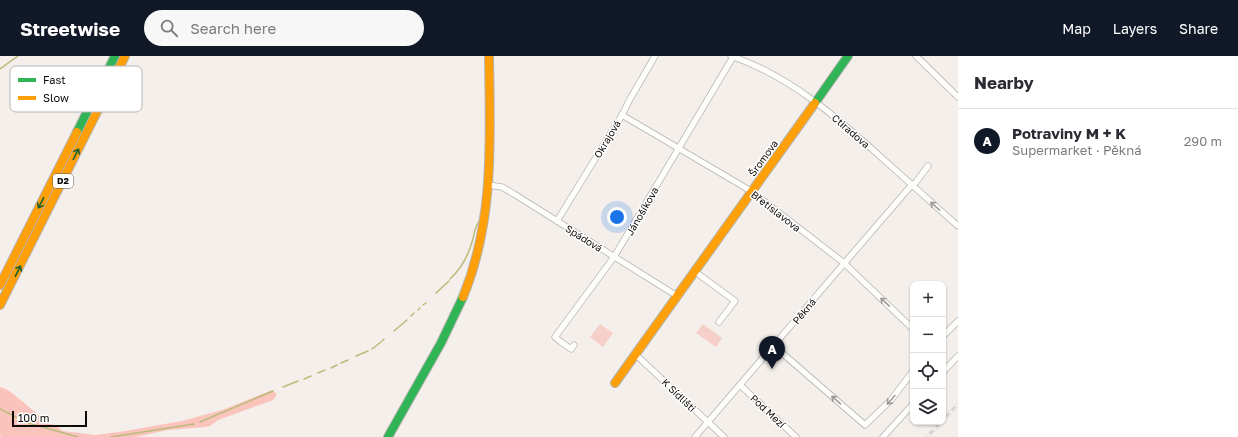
<!DOCTYPE html>
<meta charset="utf-8">
<style>
body{margin:0;font-family:"Golos Text",sans-serif;background:#f7f7f7;color:#2b2b33}
.controls{position:absolute;right:12px;bottom:12px;display:grid;overflow:hidden;border-radius:8px;box-shadow:0 1px 3px #0004}
.controls button{width:36px;height:36px;display:grid;place-items:center;padding:0;border:0;border-bottom:1px solid #e1e1e2;background:#fff;color:#2b2b33;font:20px sans-serif}
.scale{position:absolute;left:12px;bottom:10px;width:75px;box-sizing:border-box;padding-left:4px;border:2px solid #0e0b09;border-top:0;font-size:11px;line-height:14px;white-space:nowrap;color:#0e0b09;-webkit-text-stroke:3px #fff;paint-order:stroke}
.you{position:absolute;left:617px;top:161px;width:14px;height:14px;margin:-10px;border:3px solid #fff;border-radius:50%;background:#1a73e8;box-shadow:0 0 0 6px #1a73e833}
.badge{display:grid;place-items:center;width:26px;height:26px;border-radius:50%;background:#111827;color:#fff;font-size:13px;font-weight:700}
.pin{position:absolute;translate:-50% -33px;filter:drop-shadow(0 1px 2px #0008)}
.pin::after{content:'';position:absolute;top:21px;width:14px;height:12px;background:inherit;clip-path:polygon(0 0,100% 0,50% 100%)}
.list{margin:0;padding:0;list-style:none}
h2{display:flex;justify-content:space-between;align-items:center;height:52px;margin:0;padding:0 16px;font-size:17px}
h2 small{font-size:13px;font-weight:400;color:#7c7c81}
.list li{display:grid;grid-template-columns:26px 1fr auto;gap:12px;align-items:center;box-sizing:border-box;height:64px;padding:0 16px;border-top:1px solid #e1e1e2}
.list b{display:block;font-size:15px;white-space:nowrap}
.list p{margin:0;font-size:13px;white-space:nowrap;color:#7c7c81}
.list em{font-size:13px;font-style:normal;color:#7c7c81}
.icon{flex:none;width:22px;height:22px;fill:none;stroke:currentColor;stroke-width:2;stroke-linecap:round;stroke-linejoin:round}
.map{position:relative;flex:none;width:958px;height:381px;overflow:hidden}
header{display:flex;align-items:center;gap:24px;box-sizing:border-box;height:56px;padding:0 20px;background:#111827;color:#fff}
header strong{font-size:19px}
nav{display:flex;gap:22px;margin-inline-start:auto;font-size:14px}
.search{width:280px;height:36px;background:#f7f7f7;display:flex;align-items:center;gap:10px;box-sizing:border-box;padding:0 14px;border-radius:22px;color:#7c7c81;font-size:15px}
main{display:flex}
aside{flex:1;background:#fff}
.map>svg:first-child{display:block}
.green{fill:#f6cfc8}
.forest{fill:#fac4bd}
.lines{fill:none;stroke-linecap:round;stroke-linejoin:round}
.stream{stroke:#baba79;stroke-width:1.5}
.street-casing{stroke:#b6b3b0;stroke-width:7}
.fast-casing{stroke:#b6b3b0;stroke-width:10}
.slow-casing{stroke:#b6b3b0;stroke-width:10}
.street{stroke:#fdfdfc;stroke-width:5.5}
.fast{stroke:#30b455;stroke-width:8}
.slow{stroke:#ff9f0a;stroke-width:8}
.rail-casing{stroke:#d5d3d1;stroke-width:3}
.rail{stroke:#fff;stroke-width:1.5;stroke-dasharray:4.5;stroke-linecap:butt}
.oneway{stroke:#1f602f}
.oneway2{stroke:#9d9c9b}
.labels{text-anchor:middle;stroke-width:3;stroke-linejoin:round;paint-order:stroke}
.shield{fill:#fff;stroke:#565453;stroke-width:1}
.shield-label{font-size:9px;font-weight:bold;fill:#0e0b09}
.street-label{font-size:10px;fill:#0e0b09;stroke:#fff}
.key{fill:#fff;stroke:#b7b6b5;stroke-width:1}
.key-label{font-size:11px;fill:#0e0b09}
</style>
<header>
<strong>Streetwise</strong>
<div class="search"><svg class="icon" aria-label="search" viewBox="0 0 24 24"><circle cx="10" cy="10" r="6"/><path d="M15 15l6 6"/></svg>Search here</div>
<nav><a>Map</a><a>Layers</a><a>Share</a></nav>
</header>
<main>
<div class="map">
<svg width="958" height="381" viewBox="0 0 958 381">
<rect width="100%" height="100%" fill="#f4efea"/>
<g class="green">
<polygon points="600,268 613,277 603,291 590,281"/>
<polygon points="703,268 722,282 716,291 696,277"/>
</g>
<polygon class="forest" points="0,331 6,333 12,337 50,368 55,369 63,375 95,379 119,376 182,365 222,354 272,334 277,338 273,344 218,364 210,370 205,371 168,374 135,381 3,381 0,380"/>
<g class="lines">
<g class="stream">
<polyline points="0,13 18,0"/>
<path d="M450 223C461 213 468 200 472 186 475 177 474 170 481 163"/>
<polyline points="436,237 449,225"/>
<polyline points="423,249 426,247"/>
<polyline points="418,254 420,252"/>
<polyline points="411,260 414,257"/>
<polyline points="394,275 407,264"/>
<polyline points="382,285 384,283"/>
<polyline points="372,293 381,286"/>
<polyline points="356,300 368,295"/>
<polyline points="341,307 348,304"/>
<polyline points="331,312 337,309"/>
<polyline points="318,317 325,314"/>
<polyline points="304,323 311,320"/>
<polyline points="283,331 298,325"/>
<polyline points="0,353 28,367 78,381"/>
<polyline points="200,366 273,335"/>
<polyline points="111,381 194,368"/>
</g>
<g class="street-casing">
<g id="street">
<path d="M731 0C790 20 838 62 883 103 908 125 933 148 958 170"/>
<polyline points="916,0 958,41"/>
<polyline points="622,59 751,135 844,207 913,273"/>
<polyline points="488,129 502,131 514,138 677,240"/>
<polyline points="557,165 622,59 630,43 655,0"/>
<polyline points="694,215 735,245 719,266"/>
<polyline points="943,280 958,265"/>
<polyline points="574,289 571,293 561,286 555,281 614,201 733,1"/>
<polyline points="774,290 865,369 891,344 913,315"/>
<polyline points="635,298 724,381"/>
<polyline points="943,316 958,300"/>
<polyline points="740,329 796,381"/>
<polyline points="695,381 909,132 916,126 928,110"/>
<polyline points="883,381 913,348"/>
</g>
</g>
<g class="fast-casing">
<g id="fast">
<polyline points="815,47 848,0"/>
<polyline points="77,76 115,0"/>
<polyline points="388,381 441,287 463,241"/>
</g>
</g>
<g class="slow-casing">
<g id="slow">
<polyline points="0,229 77,76"/>
<path d="M463 241C495 163 490 82 489 0"/>
<polyline points="0,249 125,0"/>
<polyline points="615,327 815,47"/>
</g>
</g>
<use href="#street" class="street"/>
<use href="#fast" class="fast"/>
<use href="#slow" class="slow"/>
<g class="rail-casing">
<g id="rail">
<polyline points="943,364 958,348"/>
<polyline points="927,381 941,366"/>
</g>
</g>
<use href="#rail" class="rail"/>
</g>
<defs><path id="oneway-shaft" d="M-6 0H5M1.5-3L5.5 0L1.5 3" fill="none" stroke-width="1.6" stroke-linecap="round" stroke-linejoin="round"/></defs>
<g class="oneway">
<use href="#oneway-shaft" transform="translate(76 98) rotate(-63)"/>
<use href="#oneway-shaft" transform="translate(41 147) rotate(117)"/>
<use href="#oneway-shaft" transform="translate(18 215) rotate(-63)"/>
</g>
<g class="oneway2">
<use href="#oneway-shaft" transform="translate(935 150) rotate(-138)"/>
<use href="#oneway-shaft" transform="translate(885 246) rotate(-137)"/>
<use href="#oneway-shaft" transform="translate(836 344) rotate(-139)"/>
<use href="#oneway-shaft" transform="translate(891 344) rotate(132)"/>
</g>
<g class="labels">
<rect class="shield" x="53" y="118" width="20" height="14" rx="3"/>
<g class="shield-label">
<text x="63" y="128">D2</text>
</g>
<g class="street-label">
<text transform="translate(851 75) rotate(41)" y="4">Ctiradova</text>
<text transform="translate(607 83) rotate(-59)" y="4">Okrajová</text>
<text transform="translate(763 102) rotate(-54)" y="4">Šromova</text>
<text transform="translate(642 155) rotate(-60)" y="4">Jánošíkova</text>
<text transform="translate(776 155) rotate(38)" y="4">Břetislavova</text>
<text transform="translate(584 182) rotate(32)" y="4">Spádová</text>
<text transform="translate(804 255) rotate(-50)" y="4">Pěkná</text>
<text transform="translate(679 339) rotate(44)" y="4">K Sídlišti</text>
<text transform="translate(768 355) rotate(43)" y="4">Pod Mezí</text>
</g>
</g>
<rect x="10" y="10" width="132" height="46" rx="6" class="key"/>
<rect x="18" y="22" width="18" height="4" fill="#30b455"/>
<rect x="18" y="40" width="18" height="4" fill="#ff9f0a"/>
<g class="key-label">
<text x="43" y="28">Fast</text>
<text x="43" y="46">Slow</text>
</g>
</svg>
<div class="controls">
<button>+</button>
<button>−</button>
<button><svg class="icon" aria-label="locate" viewBox="0 0 24 24"><circle cx="12" cy="12" r="6"/><path d="M12 2v4M12 18v4M2 12h4M18 12h4"/></svg></button>
<button><svg class="icon" aria-label="layers" viewBox="0 0 24 24"><path d="M12 4l9 5-9 5-9-5zM3 14l9 5 9-5"/></svg></button>
</div>
<div class="scale">100 m</div>
<div class="you"></div>
<div class="pin badge" style="left:772px;top:313px">A</div>
</div>
<aside>
<h2>Nearby<small></small></h2>
<ul class="list">
<li><span class="badge">A</span><div><b>Potraviny M + K</b><p>Supermarket · Pěkná</p></div><em>290 m</em></li>
</ul>
</aside>
</main>
